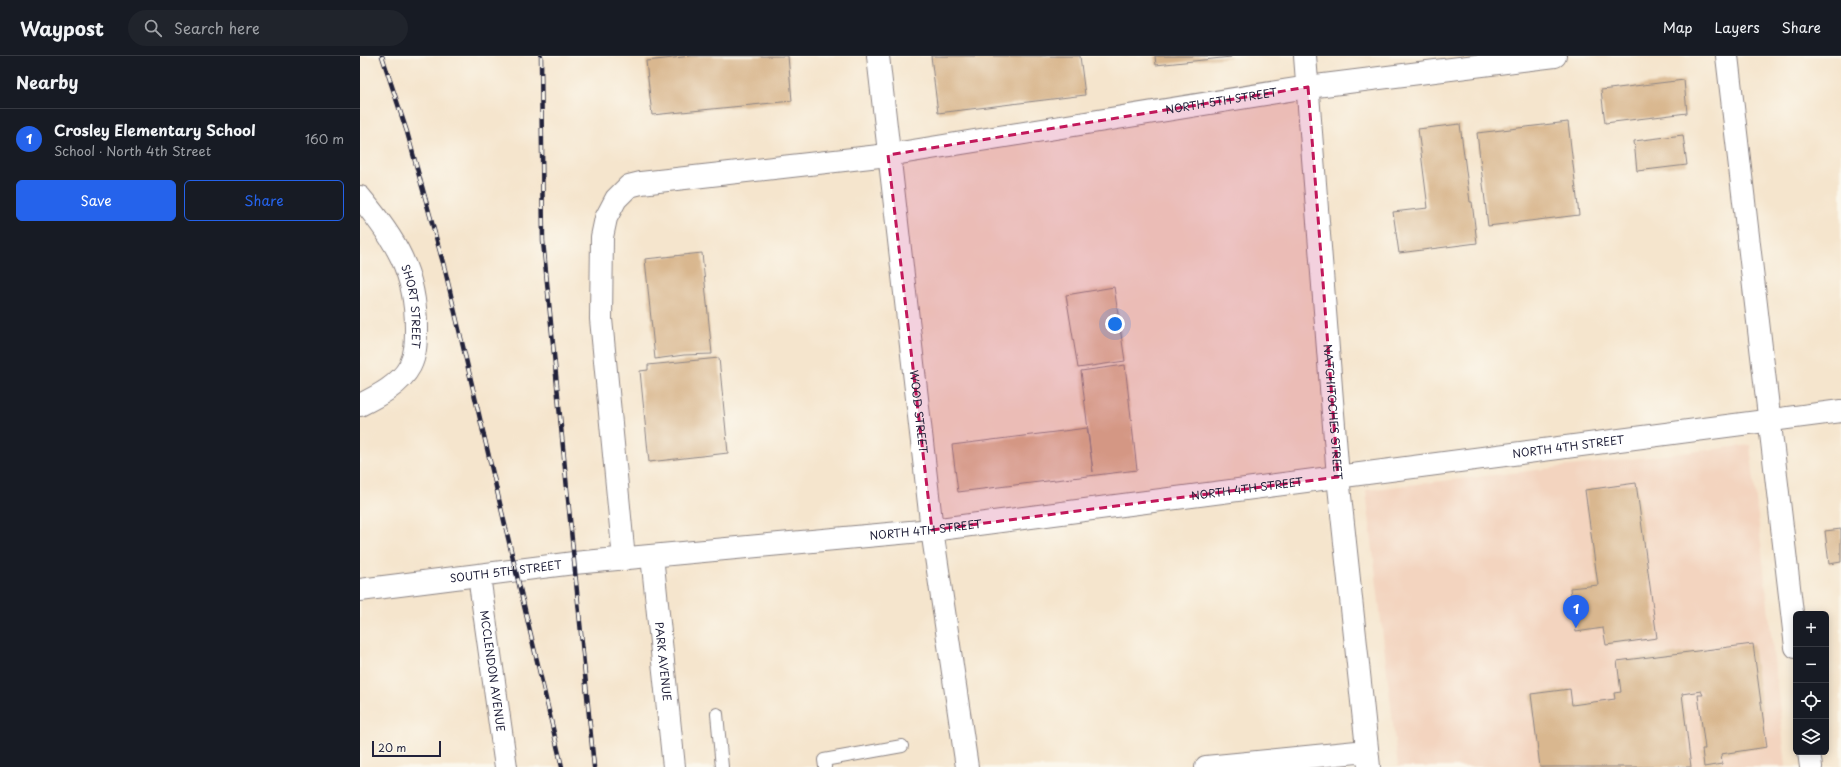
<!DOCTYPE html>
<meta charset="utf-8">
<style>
body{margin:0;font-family:"Playpen Sans",sans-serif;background:#20242c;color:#f1f3f6}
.controls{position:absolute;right:12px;bottom:12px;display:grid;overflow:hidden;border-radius:6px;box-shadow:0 2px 10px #0003}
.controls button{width:36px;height:36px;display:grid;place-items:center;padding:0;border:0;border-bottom:1px solid #363941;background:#171b24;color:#f1f3f6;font:20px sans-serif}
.scale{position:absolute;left:12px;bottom:10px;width:69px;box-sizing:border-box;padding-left:4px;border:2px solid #22223b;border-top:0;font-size:11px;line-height:14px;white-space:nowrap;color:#22223b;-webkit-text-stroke:3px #fbf7ec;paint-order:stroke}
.you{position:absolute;left:755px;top:268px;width:14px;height:14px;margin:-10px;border:3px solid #fff;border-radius:50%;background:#1a73e8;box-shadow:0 0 0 6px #1a73e833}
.badge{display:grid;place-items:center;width:26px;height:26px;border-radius:50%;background:#2563eb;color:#fff;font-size:13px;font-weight:700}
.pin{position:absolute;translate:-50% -33px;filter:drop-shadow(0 1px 2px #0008)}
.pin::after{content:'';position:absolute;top:21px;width:14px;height:12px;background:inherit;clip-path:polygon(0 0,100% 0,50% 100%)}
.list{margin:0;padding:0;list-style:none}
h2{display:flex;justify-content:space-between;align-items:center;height:52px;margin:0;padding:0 16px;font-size:17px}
h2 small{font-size:13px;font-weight:400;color:#9ea1a6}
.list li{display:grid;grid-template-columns:26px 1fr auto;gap:12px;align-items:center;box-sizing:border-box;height:60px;padding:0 16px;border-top:1px solid #363941}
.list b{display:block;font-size:15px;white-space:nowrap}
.list p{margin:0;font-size:13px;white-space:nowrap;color:#9ea1a6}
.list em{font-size:13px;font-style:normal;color:#9ea1a6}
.actions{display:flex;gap:8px;padding:12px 16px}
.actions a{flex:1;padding:9px 0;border:1px solid #2563eb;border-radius:6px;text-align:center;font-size:14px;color:#2563eb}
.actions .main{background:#2563eb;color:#fff}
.icon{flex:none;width:22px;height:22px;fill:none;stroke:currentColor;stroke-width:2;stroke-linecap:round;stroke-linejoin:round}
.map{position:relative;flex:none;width:1481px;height:711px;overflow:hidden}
header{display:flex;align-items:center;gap:24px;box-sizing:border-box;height:56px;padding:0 20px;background:#171b24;border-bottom:1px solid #363941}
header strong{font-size:19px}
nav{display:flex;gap:22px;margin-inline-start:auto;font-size:14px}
.search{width:280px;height:36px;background:#20242c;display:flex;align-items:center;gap:10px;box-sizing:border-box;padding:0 14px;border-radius:22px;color:#9ea1a6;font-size:15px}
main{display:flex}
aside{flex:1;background:#171b24}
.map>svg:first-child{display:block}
.built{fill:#f3d4bf}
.building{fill:#d9b78f}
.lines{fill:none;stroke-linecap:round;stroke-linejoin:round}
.service-casing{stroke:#8c8484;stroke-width:14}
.minor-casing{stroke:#8c8484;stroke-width:24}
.tertiary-casing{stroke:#8c8484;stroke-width:24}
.service{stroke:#fff;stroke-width:12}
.minor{stroke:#fff;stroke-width:22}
.tertiary{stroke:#fff;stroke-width:22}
.rail-casing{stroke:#22223b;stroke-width:4.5}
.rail{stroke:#fbf7ec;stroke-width:3;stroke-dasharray:9;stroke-linecap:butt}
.marked{fill:#c2185b;fill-opacity:0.2;stroke:#c2185b;stroke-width:3;stroke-dasharray:8 5;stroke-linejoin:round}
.labels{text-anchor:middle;stroke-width:3;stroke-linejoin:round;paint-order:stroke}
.street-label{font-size:11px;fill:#22223b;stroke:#fbf7ec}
</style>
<header>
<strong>Waypost</strong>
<div class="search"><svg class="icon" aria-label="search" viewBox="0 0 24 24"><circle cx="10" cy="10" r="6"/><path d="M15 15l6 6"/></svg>Search here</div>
<nav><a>Map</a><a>Layers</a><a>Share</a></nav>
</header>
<main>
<aside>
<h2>Nearby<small></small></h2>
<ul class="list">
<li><span class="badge">1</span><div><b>Crosley Elementary School</b><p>School · North 4th Street</p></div><em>160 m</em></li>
</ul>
<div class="actions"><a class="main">Save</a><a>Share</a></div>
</aside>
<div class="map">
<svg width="1481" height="711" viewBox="0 0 1481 711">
<rect width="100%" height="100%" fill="#fbf7ec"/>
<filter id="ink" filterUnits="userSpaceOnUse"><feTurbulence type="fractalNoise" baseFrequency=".025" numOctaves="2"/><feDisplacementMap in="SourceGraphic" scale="8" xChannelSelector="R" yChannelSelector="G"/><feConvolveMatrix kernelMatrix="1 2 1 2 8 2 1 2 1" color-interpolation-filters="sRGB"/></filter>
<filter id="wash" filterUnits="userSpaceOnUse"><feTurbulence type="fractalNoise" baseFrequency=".012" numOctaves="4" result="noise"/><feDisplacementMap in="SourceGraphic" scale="16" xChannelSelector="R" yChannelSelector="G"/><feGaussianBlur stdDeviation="0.9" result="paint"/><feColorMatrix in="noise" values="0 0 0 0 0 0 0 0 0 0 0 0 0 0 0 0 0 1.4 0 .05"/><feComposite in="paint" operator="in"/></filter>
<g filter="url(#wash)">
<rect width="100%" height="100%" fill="#f5e5cd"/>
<polygon class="built" points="1390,389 1426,711 1038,711 1006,434"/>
<g id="blocks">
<g class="building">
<polygon points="331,0 428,0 432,45 292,59 286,5"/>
<polygon points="571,0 720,0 725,39 578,57"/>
<polygon points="795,0 871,0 871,1 796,9"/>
<polygon points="1324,24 1327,57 1245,67 1241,34"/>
<polygon points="1208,66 1219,159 1128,170 1117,77"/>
<polygon points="1100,68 1110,146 1112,146 1117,187 1039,197 1033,156 1068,152 1058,73"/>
<polygon points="1323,79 1327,109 1277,115 1274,85"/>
<polygon points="342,197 352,298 324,299 295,303 285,203"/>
<polygon points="754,231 765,305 718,312 706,239"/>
<polygon points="359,302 368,397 289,406 280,315 288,314 288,309"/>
<polygon points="765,309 777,414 598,436 592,389 727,372 733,416 721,315"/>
<polygon points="1276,427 1297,582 1246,589 1243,572 1216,576 1210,532 1238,529 1225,434"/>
<polygon points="1481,473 1481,506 1469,508 1465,475"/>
<polygon points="1393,588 1407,691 1361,698 1362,708 1344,711 1342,693 1345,693 1338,639 1343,639 1341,635 1322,638 1331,711 1180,711 1171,638 1210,633 1212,649 1255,643 1254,637 1261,636 1257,605"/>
</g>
</g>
</g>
<g filter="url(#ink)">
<use href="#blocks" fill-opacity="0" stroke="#8c8484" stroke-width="1"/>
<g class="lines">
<g class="service-casing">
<g id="service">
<polyline points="357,658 362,711"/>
<polyline points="465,711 464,704 542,690"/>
</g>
</g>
<g class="minor-casing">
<g id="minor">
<path id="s1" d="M518 0 572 474 607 711"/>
<polyline points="1367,0 1436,591"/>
<path id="s2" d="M0 141C35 183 56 215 56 272 56 285 56 298 50 310 40 329 18 340 0 349"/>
<path id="s3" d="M292 500 314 711"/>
<path id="s4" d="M264 503 241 263 242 181 246 162 256 143 269 130 281 127 528 99 948 31 1195 0"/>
<path id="s5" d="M119 520 146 711"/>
<polyline points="1449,696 1451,711"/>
<polyline points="846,711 1007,695"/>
</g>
</g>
<g class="tertiary-casing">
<g id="tertiary">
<path id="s6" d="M945 0 978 421 1009 711"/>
<path id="s7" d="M0 534 214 507 572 474 1481 355"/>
</g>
</g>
<use href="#service" class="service"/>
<use href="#minor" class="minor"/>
<use href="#tertiary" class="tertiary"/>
<g class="rail-casing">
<g id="rail">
<polyline points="22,0 47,76 85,214 202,711"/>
<polyline points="181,0 183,185 234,711"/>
</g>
</g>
<use href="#rail" class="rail"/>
</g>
</g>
<path class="marked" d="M948 31 978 421 572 474 528 99Z"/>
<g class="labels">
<g class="street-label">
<text dy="4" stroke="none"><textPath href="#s4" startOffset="981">NORTH 5TH STREET</textPath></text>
<text dy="4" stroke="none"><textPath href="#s2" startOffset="124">SHORT STREET</textPath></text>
<text dy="4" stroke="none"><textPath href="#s1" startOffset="358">WOOD STREET</textPath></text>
<text dy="4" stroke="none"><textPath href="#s6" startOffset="357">NATCHITOCHES STREET</textPath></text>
<text dy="4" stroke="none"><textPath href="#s7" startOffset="1217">NORTH 4TH STREET</textPath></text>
<text dy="4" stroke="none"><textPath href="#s7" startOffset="893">NORTH 4TH STREET</textPath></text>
<text dy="4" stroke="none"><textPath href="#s7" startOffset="569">NORTH 4TH STREET</textPath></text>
<text dy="4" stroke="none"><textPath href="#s7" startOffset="147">SOUTH 5TH STREET</textPath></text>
<text dy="4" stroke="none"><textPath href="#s3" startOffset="106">PARK AVENUE</textPath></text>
<text dy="4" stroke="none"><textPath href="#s5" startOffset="96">MCCLENDON AVENUE</textPath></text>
</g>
</g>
</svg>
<div class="controls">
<button>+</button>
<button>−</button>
<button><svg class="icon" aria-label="locate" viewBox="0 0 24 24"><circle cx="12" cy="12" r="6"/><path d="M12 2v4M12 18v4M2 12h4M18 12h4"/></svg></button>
<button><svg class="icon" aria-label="layers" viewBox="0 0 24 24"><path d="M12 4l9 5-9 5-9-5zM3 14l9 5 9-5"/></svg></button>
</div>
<div class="scale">20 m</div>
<div class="you"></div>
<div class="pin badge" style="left:1216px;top:572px">1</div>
</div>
</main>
